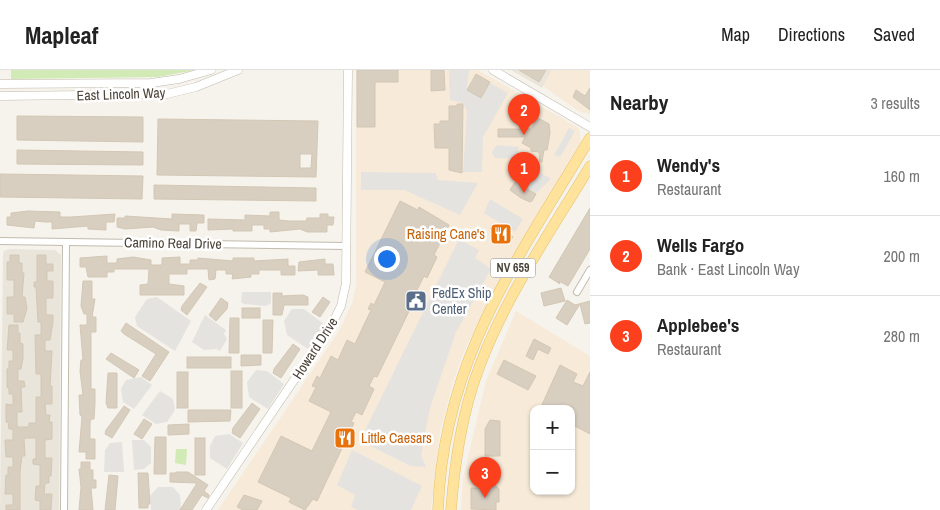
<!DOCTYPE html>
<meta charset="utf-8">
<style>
body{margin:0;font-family:"Archivo Narrow",sans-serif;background:#f6f6f6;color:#222}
.controls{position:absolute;right:15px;bottom:15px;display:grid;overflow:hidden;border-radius:10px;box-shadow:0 1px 4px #0004}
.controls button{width:45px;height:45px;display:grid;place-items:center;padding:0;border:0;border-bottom:1px solid #e0e0e0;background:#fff;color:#222;font:25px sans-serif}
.you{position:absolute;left:386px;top:188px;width:18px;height:18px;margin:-12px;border:4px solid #fff;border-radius:50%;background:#1a73e8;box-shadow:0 0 0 8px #1a73e833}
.badge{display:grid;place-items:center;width:32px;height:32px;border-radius:50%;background:#fc3f1d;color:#fff;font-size:16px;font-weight:700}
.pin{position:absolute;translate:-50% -41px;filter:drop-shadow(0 1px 2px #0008)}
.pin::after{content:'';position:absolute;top:26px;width:18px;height:15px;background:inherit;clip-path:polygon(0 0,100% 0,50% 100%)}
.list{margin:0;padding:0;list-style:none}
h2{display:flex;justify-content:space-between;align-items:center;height:65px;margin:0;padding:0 20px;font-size:21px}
h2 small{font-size:16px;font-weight:400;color:#767676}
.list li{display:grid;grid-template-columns:32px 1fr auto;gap:15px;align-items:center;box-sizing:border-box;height:80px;padding:0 20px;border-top:1px solid #e0e0e0}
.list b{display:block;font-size:19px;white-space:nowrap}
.list p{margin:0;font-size:16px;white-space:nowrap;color:#767676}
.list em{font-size:16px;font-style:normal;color:#767676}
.map{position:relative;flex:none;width:590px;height:440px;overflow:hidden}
header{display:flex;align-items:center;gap:30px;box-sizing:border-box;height:70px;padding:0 25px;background:#fff;border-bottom:1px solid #e0e0e0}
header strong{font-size:24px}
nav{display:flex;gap:28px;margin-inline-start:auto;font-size:18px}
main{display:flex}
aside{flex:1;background:#fff}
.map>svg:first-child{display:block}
.residential{fill:#eae5da}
.commercial{fill:#f7ead8;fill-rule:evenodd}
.green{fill:#d2eab5}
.parking{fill:#e5e3e0}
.building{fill:#d8cfc1;stroke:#d3c7b4;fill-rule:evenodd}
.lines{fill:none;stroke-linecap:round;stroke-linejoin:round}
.minor-casing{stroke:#c2bbae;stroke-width:8}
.tertiary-casing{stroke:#c2bbae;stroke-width:9}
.primary-casing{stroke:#e6c16a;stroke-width:11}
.minor{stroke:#fff;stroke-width:6}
.tertiary{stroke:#fff;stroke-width:8}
.primary{stroke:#ffe39c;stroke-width:10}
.labels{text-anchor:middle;stroke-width:5;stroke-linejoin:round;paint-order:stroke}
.shield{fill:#fff;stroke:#817c74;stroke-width:1}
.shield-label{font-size:12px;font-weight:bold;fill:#4b4439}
.street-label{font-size:14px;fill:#4b4439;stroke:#fff}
.food-label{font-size:14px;fill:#c56008;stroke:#fff;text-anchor:end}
.service-label{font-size:14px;fill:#4e5e75;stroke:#fff;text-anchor:start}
</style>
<header>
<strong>Mapleaf</strong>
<nav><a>Map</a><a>Directions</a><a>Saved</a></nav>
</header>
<main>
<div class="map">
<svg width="590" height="440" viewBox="0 0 590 440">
<rect width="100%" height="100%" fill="#f6f3ec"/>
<g class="residential">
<polygon points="511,0 552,0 542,18"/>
<polygon points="9,179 55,180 61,185 59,440 0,440 3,185 4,181"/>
</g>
<g class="commercial">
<polygon points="356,0 478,0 577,57 580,61 581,72 489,230 466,277 453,312 440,362 431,440 218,440 339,261 353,231 356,214"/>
<polygon points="552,0 590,0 590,44 580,42 543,16"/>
<path d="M516 241 590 286V440H461L463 408 486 311ZM534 339H571V421H534Z"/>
</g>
<g class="green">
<polygon points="11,0 195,0 158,7 11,9"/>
<polygon points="176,379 187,379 186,395 175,393"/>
</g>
<g class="parking">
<polygon points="449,0 469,0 467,19 480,28 490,13 508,23 483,67 482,102 463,102 467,41 463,33 450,30"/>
<polygon points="569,58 575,61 560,87 554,85"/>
<polygon points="497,75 519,77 518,81 522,89 495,88 492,82"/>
<polygon points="530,101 539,102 551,109 536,123 515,111"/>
<polygon points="361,102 436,103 438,110 478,113 460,145 404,120 361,120"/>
<polygon points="490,129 523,149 515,162 484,143"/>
<polygon points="459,169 479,180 475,188 491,199 456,262 430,338 421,385 426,397 411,396 360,371"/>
<polygon points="242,222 271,222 271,233 266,236 244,234 241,232"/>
<polygon points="157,227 191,251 175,281 137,256 135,247 147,229"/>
<polygon points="292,239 304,239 325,255 308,279 287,265 284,251"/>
<polygon points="205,245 226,260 224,264 227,269 220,281 216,279 204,280 192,272"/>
<polygon points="256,300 267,301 284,314 268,339 249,327 247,312"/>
<polygon points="141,307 152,315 134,339 123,332 121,319 126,310"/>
<polygon points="160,321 173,329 175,340 167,352 156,354 142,345"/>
<polygon points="229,364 243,373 227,399 210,388 210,376 215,366"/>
<polygon points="132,370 144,370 151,377 151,393 144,399 134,400"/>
<polygon points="122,372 124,402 104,402 105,380 110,373"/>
<polygon points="352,380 422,416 411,440 358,440 351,437 355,425 337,415"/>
<polygon points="158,417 173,417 180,425 181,440 151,440 150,426"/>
</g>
<g class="building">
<polygon points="357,0 398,0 398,12 375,12 375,57 357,57"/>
<polygon points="431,0 444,0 445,20 431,21"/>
<polygon points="519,0 546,0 539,12"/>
<polygon points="476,4 490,12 481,28 467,20"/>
<polygon points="590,18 590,40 573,27 576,20 585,26"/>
<polygon points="457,34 463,34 462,103 449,100 449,78 435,78 434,54 440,54 440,51 449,51 449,36 457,36"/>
<polygon points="17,46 143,47 143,72 17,70"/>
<polygon points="538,48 549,54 550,63 547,80 544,80 542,92 540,92 539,82 531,81 531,78 522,73 525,67 498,67 498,59 531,59"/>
<path d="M158 49 318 51 316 107 157 105ZM300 84H312L311 98H300Z"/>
<polygon points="17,80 143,82 143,95 17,94"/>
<polygon points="0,104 143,106 142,129 0,127"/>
<polygon points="515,112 536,124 532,131 530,132 521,128 510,120"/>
<polygon points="154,115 316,118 316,131 154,129"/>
<polygon points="400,131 418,140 419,137 449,155 434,185 437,187 427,208 424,206 414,226 416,227 377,307 374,306 369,316 374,319 362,345 356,342 351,352 354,353 317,431 313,429 305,440 289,432 291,428 258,412 281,366 312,381 331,342 309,331 316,317 312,316 317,306 320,308 331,286 338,290 347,270 355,274 371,240 368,239 371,233 374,235 385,212 365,202"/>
<polygon points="590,138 590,179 568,216 559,211 560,214 549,207"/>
<polygon points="28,141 60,142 60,147 71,147 115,144 114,152 106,152 106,160 88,159 88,156 52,159 52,152 45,152 35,151 34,158 7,155 7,147 11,147 11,143"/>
<polygon points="270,142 279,142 279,150 289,151 306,151 307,148 320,148 320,144 328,144 328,147 334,147 333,155 327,155 327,162 307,162 300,159 270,162 270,159 264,159 264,155 252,155 252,161 233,161 233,159 208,160 208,149 245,150 245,145 270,146"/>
<polygon points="172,144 204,145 204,153 197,153 196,161 190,161 190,154 179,154 179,161 161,160 153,157 125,159 117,157 117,148 125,148 125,146 172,149"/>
<polygon points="493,154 513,167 507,174 492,166 495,162 490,159"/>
<polygon points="10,185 19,185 19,193 22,193 22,203 24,203 22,227 25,227 27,238 23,252 14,252 14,244 7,244 7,227 14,227 14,210 7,210 7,192 10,192"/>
<polygon points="37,185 46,185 46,194 53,194 53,201 47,201 47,211 53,211 53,228 46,228 46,245 53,245 53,252 50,270 45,270 45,281 52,281 50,316 52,316 52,334 45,334 46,345 50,345 49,352 52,352 52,369 45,370 45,388 52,388 51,406 49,406 49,413 45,413 44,424 52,424 51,440 40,440 40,431 35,430 36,416 40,416 40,395 33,394 33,389 36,389 36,368 24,368 25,386 22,386 20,401 20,440 6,440 6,435 13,435 13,424 5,424 6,405 8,405 8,397 13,397 13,387 6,387 5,370 13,370 13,359 9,359 8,352 6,352 6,334 13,335 13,324 9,324 9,319 7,317 7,299 9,298 9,291 13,291 13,280 7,280 9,255 18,255 18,263 20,263 20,273 23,274 23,288 21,299 18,299 18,311 24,311 25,317 21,317 22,342 17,342 17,357 29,357 29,353 36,353 36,327 41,327 41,304 36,304 35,265 41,265 41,252 38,252 36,217 34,217 34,212 37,212"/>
<polygon points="107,186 107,193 117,193 117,189 133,187 151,190 151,195 162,195 162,188 180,187 180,194 190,194 190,190 198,190 198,188 233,191 233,188 254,188 254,191 288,189 288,196 295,196 295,205 281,205 281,200 259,200 259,204 251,204 251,207 232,209 233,204 226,204 226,200 216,200 215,209 209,210 208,199 187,199 187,204 169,204 169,214 184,216 184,225 140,225 140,215 148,214 149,199 114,199 114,202 107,202 107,207 88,207 86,197 80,197 80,188"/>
<polygon points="325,189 325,194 333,194 334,205 318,205 318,200 298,201 299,192"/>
<polygon points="83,211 92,211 92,229 95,229 92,247 96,247 96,262 91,262 91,319 95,319 95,333 94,349 91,349 90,353 90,369 95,369 95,389 86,389 86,382 79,382 82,347 80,345 79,325 83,325 80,301 81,290 83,290 80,255 87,255 87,244 84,244 81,236"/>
<polygon points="200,213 207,217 187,245 181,240 182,236"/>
<polygon points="561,218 565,231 544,236 541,223"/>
<polygon points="273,223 282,223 282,226 303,225 308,227 308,235 284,235 282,245 273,245"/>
<polygon points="323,227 330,232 320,247 312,242"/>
<polygon points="221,228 228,233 227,239 216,251 209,245"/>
<polygon points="567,230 575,235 590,231 590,253 585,254 580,234 567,255 556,248"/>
<rect x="242" y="238" width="18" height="10"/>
<polygon points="230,248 239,248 239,283 229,283"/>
<polygon points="263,250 273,250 272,283 263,283"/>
<polygon points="126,253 169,282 150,311 142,306 156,284 124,264 121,261"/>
<polygon points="534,269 551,278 548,284 538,279 533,290 526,286"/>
<polygon points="293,274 300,279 281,308 273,303 274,299"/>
<polygon points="111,283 139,300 134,308 106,289"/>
<polygon points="241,285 261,285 261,295 241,296"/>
<rect x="187" y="287" width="44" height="11"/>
<polygon points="504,290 536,306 528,320 497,304"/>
<polygon points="560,295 577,304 573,312 583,316 590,302 590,364 571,354 571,339 540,339"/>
<rect x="231" y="301" width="11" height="37"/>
<rect x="177" y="302" width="11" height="36"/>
<polygon points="108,303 117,303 117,338 108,338 106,333"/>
<polygon points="252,333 260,339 240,368 232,363 233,358"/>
<polygon points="124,336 130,340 112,368 105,364 106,360"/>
<polygon points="188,340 231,340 230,351 188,352"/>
<polygon points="144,349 152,354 142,369 134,364"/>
<polygon points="490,350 500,351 500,386 485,386 485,359"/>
<polygon points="189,354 189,364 168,365 168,355"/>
<polygon points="155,367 166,367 166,404 154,404"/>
<rect x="195" y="368" width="10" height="37"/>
<polygon points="81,392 90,392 90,400 93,400 93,410 96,410 96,418 91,418 93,440 79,440 81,417 79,399 81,399"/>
<polygon points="176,402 188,402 208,415 204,421 209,425 208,428 202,425 192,440 180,440 197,413 170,412 170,403 176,403"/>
<polygon points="138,403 148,403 150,434 148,434 148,438 139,438"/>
<polygon points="109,405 118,406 115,440 105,440"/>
<polygon points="482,416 496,416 499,419 499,432 496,432 496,440 471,439 471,418 482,418"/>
<polygon points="244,425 262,431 257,440 243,440 237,437"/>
</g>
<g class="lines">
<g class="minor-casing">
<g id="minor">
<polyline points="0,171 347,176"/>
<polyline points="577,222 590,200"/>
<polyline points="64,440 66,172"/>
</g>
</g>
<g class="tertiary-casing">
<g id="tertiary">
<polyline points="493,0 590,57"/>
<polyline points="0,14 151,13 179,9 211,0"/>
<polyline points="0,26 167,24 196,17 238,0"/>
<polyline points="206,440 332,254 341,236 346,213 348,0"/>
</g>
</g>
<g class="primary-casing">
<g id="primary">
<path d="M438 440C443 290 516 192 590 68"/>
<path d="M451 440C455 390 462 342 480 295 507 224 551 161 590 96"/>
</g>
</g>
<use href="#minor" class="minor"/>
<use href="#tertiary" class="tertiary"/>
<use href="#primary" class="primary"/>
</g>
<defs>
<g id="restaurant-square" transform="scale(1.125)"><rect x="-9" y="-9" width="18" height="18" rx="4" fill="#e8710a" stroke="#fff"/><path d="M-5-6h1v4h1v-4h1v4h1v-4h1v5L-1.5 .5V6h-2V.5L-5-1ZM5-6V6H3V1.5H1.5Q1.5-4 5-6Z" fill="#fff"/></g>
<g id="civic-square" transform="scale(1.125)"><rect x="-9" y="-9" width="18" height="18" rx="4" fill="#5c6f8a" stroke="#fff"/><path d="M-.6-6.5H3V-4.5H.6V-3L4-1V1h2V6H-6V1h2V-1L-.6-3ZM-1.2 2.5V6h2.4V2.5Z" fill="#fff"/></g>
</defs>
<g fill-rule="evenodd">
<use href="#restaurant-square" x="501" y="164"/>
<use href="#civic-square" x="416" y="231"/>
<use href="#restaurant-square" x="345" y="368"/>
</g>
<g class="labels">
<rect class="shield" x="490.5" y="188.5" width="45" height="19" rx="4"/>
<g class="shield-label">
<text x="513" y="202">NV 659</text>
</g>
<g class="street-label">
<text transform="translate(121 24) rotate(-2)" y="5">East Lincoln Way</text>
<text transform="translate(173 173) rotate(1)" y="5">Camino Real Drive</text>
<text transform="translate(315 278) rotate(-57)" y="5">Howard Drive</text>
</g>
<g class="food-label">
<text x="485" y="169">Raising Cane's</text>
<text x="361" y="373" text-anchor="start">Little Caesars</text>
</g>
<g class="service-label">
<text x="432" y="228">FedEx Ship<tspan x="432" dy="16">Center</tspan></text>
</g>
</g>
</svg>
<div class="controls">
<button>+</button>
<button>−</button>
</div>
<div class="you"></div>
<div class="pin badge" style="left:524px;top:123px">1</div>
<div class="pin badge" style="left:524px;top:65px">2</div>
<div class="pin badge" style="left:485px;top:428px">3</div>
</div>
<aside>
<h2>Nearby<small>3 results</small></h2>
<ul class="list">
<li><span class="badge">1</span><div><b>Wendy's</b><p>Restaurant</p></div><em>160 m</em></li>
<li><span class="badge">2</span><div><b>Wells Fargo</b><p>Bank · East Lincoln Way</p></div><em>200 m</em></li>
<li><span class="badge">3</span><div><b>Applebee's</b><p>Restaurant</p></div><em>280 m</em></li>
</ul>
</aside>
</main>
